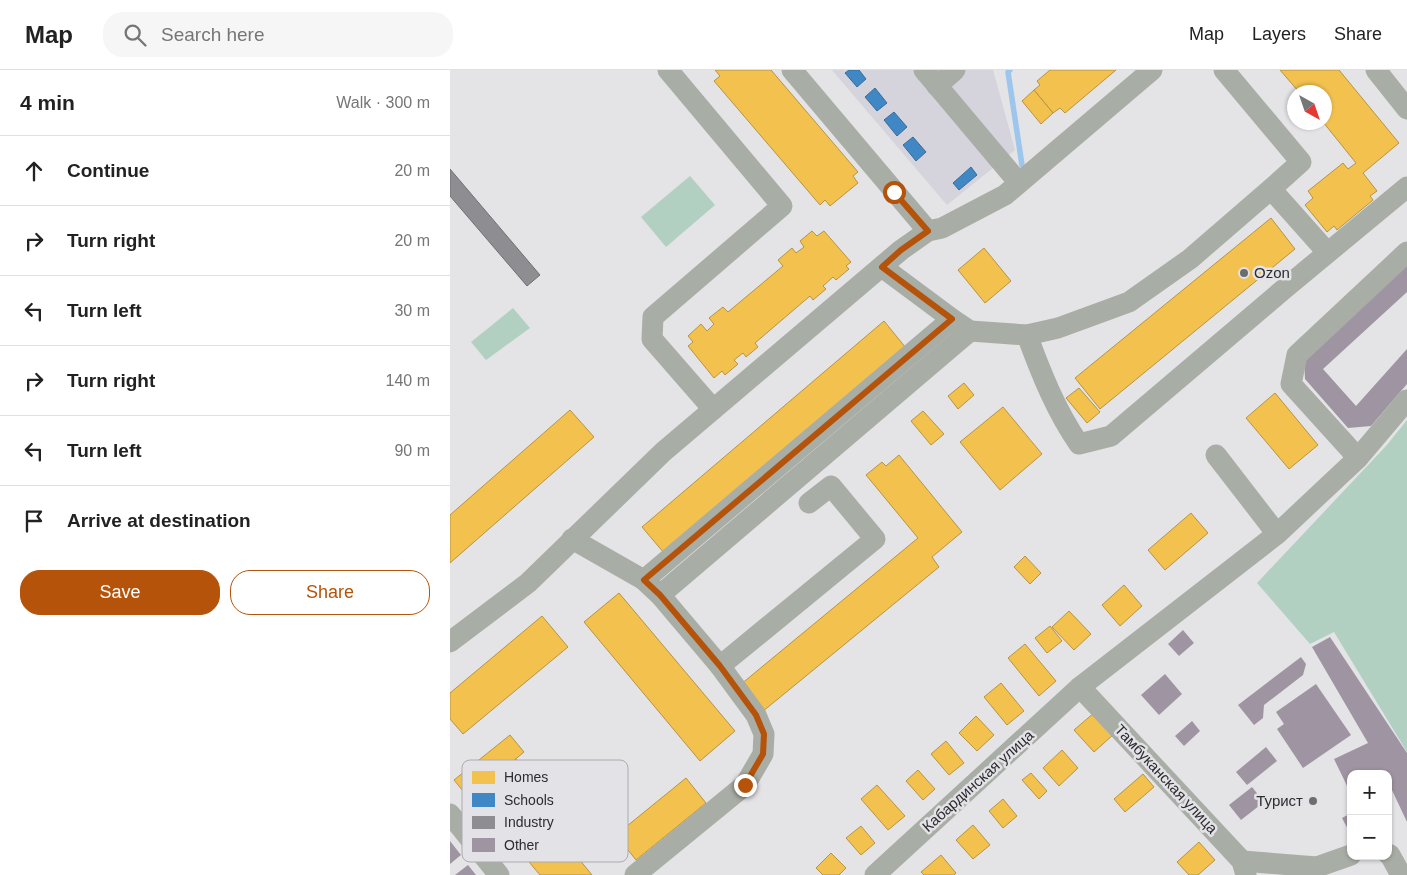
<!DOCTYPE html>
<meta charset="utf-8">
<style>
body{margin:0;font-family:Helvetica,sans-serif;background:#f6f6f6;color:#222}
.controls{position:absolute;right:15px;bottom:15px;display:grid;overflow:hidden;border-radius:10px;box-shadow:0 1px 4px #0004}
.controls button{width:45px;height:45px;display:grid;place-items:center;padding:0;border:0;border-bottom:1px solid #e0e0e0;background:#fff;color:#222;font:25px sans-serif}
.compass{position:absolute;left:837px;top:15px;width:45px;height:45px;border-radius:50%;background:#fff;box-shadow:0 1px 4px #0004;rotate:140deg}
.stop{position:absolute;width:15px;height:15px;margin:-11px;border:4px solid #b45309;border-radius:50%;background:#fff}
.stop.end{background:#b45309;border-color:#fff;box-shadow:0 1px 5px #0008}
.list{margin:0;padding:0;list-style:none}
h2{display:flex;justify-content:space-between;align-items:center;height:65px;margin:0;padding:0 20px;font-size:21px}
h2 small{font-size:16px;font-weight:400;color:#767676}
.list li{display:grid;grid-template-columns:32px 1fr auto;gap:15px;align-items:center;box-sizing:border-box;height:70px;padding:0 20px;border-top:1px solid #e0e0e0}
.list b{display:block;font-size:19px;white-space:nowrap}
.list em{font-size:16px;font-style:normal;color:#767676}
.actions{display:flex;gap:10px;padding:15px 20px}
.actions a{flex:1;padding:11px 0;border:1px solid #b45309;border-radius:20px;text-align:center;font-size:18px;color:#b45309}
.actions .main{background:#b45309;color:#fff}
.icon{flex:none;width:28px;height:28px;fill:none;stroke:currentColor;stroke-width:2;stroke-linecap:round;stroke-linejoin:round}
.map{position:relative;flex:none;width:957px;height:805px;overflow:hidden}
header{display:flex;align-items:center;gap:30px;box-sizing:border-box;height:70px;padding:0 25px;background:#fff;border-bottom:1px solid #e0e0e0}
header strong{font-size:24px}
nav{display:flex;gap:28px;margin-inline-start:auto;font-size:18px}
.search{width:350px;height:45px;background:#f6f6f6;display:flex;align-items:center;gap:12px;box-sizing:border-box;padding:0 18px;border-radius:20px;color:#767676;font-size:19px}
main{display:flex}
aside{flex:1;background:#fff}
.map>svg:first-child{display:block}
.built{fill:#d5d3db}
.green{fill:#b2d0c2}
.homes{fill:#f2c14e;stroke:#b79444}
.schools{fill:#3f88c5;stroke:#3a6c98}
.industry{fill:#8d8d92;stroke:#707074}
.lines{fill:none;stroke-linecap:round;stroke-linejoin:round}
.stream{stroke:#9dc6ed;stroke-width:5.5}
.building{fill:#9f95a2}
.minor{stroke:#a8ada5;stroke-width:21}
.route{stroke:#b45309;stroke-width:6}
.poi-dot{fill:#6d6c6e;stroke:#e3e2e7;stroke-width:2}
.labels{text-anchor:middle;stroke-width:5;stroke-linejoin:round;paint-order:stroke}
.poi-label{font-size:15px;fill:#2d2c2e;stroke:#e3e2e7;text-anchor:start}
.street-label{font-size:15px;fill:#2d2c2e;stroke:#e3e2e7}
.key{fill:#e3e2e7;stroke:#acabb0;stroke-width:1}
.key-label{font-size:14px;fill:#2d2c2e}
</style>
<header>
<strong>Map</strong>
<div class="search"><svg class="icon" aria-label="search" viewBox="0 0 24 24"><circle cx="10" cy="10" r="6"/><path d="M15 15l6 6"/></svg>Search here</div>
<nav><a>Map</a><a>Layers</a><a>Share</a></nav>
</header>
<main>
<aside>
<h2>4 min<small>Walk · 300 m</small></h2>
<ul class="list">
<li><svg class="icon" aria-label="ahead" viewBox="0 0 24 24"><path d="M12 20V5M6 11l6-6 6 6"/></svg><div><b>Continue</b></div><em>20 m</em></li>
<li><svg class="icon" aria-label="right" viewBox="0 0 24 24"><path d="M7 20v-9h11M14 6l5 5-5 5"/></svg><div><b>Turn right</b></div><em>20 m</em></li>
<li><svg class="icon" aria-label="left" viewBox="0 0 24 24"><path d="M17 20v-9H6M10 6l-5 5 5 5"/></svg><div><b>Turn left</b></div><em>30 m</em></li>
<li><svg class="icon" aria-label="right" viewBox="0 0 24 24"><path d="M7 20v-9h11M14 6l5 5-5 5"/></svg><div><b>Turn right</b></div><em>140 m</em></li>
<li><svg class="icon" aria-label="left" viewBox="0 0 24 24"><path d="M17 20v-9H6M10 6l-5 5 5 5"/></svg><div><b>Turn left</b></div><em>90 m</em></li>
<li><svg class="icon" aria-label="arrive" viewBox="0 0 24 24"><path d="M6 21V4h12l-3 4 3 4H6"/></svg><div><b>Arrive at destination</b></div></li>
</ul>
<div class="actions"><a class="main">Save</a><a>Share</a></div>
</aside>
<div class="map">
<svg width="957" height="805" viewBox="0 0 957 805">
<rect width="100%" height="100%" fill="#e4e3e6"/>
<polygon class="built" points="382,0 543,0 565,80 497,135"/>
<g class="green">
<polygon points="240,106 265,135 216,177 191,147"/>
<polygon points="63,238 80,258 36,290 21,272"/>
<polygon points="957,350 957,682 884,562 860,574 807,513 936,376"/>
</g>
<g class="homes">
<polygon points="265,0 321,0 408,102 403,106 408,113 380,136 375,130 370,135 264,11 270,6"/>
<polygon points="600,0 666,0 615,43 610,38 603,43 584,20 590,15 587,11"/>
<polygon points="830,0 889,0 949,73 913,103 927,121 920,126 923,130 887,160 884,156 877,162 855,135 863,128 858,121 893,93 898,99 906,93 873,52 874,52 874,22 849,22"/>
<polygon points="584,20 603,43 591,54 572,31"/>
<polygon points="821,148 845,179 650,339 625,308"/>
<polygon points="362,161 367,166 374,161 401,192 396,196 399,199 386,210 383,207 373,216 376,219 363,230 360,226 305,273 308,277 296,287 293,283 284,290 288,294 275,305 272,301 264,308 238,276 243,272 238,266 251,254 257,261 264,254 259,248 273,237 278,242 333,196 328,190 342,178 346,183 354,177 350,171"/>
<polygon points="534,178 561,211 535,233 508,200"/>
<polygon points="434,251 456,278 214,483 192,457"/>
<polygon points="514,313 524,325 508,339 498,326"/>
<polygon points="629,318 650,342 637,353 616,328"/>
<polygon points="825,323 868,375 839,399 796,348"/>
<polygon points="553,337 592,384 550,420 510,372"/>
<polygon points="120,340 144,367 0,493 0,445"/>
<polygon points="473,341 494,364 481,375 461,351"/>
<polygon points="449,385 512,462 482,487 489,497 312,642 290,615 468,468 416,405 432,392 436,396"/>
<polygon points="741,443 758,463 715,500 698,480"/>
<polygon points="575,486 591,503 580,514 564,497"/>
<polygon points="674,515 692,536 670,556 652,535"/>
<polygon points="169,523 285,661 250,691 134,552"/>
<polygon points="619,541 641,564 624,580 602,557"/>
<polygon points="92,546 118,577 13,664 0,649 0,623"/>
<polygon points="600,556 612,571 597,583 585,568"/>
<polygon points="575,574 606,611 589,626 558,588"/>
<polygon points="551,613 574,641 557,655 534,627"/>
<polygon points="645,642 664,664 644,682 624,660"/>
<polygon points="526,646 544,665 527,681 509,663"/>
<polygon points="60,665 74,682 49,703 46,700 32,712 65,751 49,765 4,710"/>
<polygon points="496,671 514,693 499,705 481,684"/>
<polygon points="612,680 628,698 609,716 593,698"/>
<polygon points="66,689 97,726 85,735 142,805 90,805 53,761 65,751 32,712 46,700 49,703"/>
<polygon points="468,700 485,719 473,730 456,711"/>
<polygon points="581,703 597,721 589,729 572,710"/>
<polygon points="693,704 704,717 675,742 664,729"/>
<polygon points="236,708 256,733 186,790 166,765"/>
<polygon points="427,715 455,746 438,760 411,729"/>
<polygon points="553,729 567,746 553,758 539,741"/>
<polygon points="523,755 540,775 523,789 506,770"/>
<polygon points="411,756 425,773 411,785 396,768"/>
<polygon points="749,772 765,790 748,805 739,805 727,792"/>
<polygon points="381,783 396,798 389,805 373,805 366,798"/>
<polygon points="491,785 506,803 504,805 474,805 471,802"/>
</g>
<g class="schools">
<polygon points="399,0 409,0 416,9 407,17 395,3"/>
<polygon points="425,18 437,33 427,41 415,27"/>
<polygon points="444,42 457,57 447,66 434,50"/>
<polygon points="463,67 476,82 466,91 453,75"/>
<polygon points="521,97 527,105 509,120 503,113"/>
</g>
<polygon class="industry" points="0,99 90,205 77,216 0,126"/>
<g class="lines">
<polyline class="stream" points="560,0 558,2 572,95"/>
</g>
<g class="building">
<polygon points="957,193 957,222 873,299 906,336 957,279 957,314 921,356 898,358 855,309 854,287"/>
<polygon points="733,560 744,573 729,586 718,574"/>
<polygon points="880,567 957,683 957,752 941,718 938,719 938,704 901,704 901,724 884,689 918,673 862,577"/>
<polygon points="851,587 856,594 853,605 814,635 813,648 804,655 788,635"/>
<polygon points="715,604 732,624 709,645 691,625"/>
<polygon points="866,614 901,665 853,698 827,659 834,654 826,642"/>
<polygon points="742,651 750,661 734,676 725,666"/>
<polygon points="816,677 827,691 797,715 786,702"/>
<polygon points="802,717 814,732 791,750 779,735"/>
<polygon points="901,743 901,765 892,748"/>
<polygon points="0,771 11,785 0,794"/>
<polygon points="18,795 26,805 5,805"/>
</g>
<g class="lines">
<g class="minor">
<polyline points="218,0 332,136 203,247 202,269 263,339"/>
<polyline points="342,0 478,161"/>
<polyline points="474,0 569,113"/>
<polyline points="774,0 851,92 821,119 877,182"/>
<polyline points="926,0 957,39"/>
<polyline points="487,16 505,0"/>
<polyline points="432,197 502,249 520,261 577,265 608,258 679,232 740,189 821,119"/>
<path d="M577 265C591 303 606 341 629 374L661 366 834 219 957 117"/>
<polyline points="766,385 827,464"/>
<polyline points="908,388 841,314 847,285 957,182"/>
<polyline points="122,469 194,510 210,525 270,596 425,469 381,416 359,433"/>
<polyline points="194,510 502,249"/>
<polyline points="210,525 520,261"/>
<polyline points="0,572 78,513 213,382 451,180 478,161 492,158 555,125 702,0"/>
<polyline points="630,617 792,791 796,805"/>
<polyline points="0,744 49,805"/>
<polyline points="938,784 940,785 951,805"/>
<polyline points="792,791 867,797 901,785"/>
<polyline points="185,805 295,715 313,684 314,664 306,645 270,596"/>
<polyline points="425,805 630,617 827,464 908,388 957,330"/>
</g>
</g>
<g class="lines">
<polyline class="route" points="295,715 313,684 314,664 306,645 270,596 210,525 194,510 502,249 432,197 451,180 478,161 444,122"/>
</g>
<g class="poi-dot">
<circle cx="794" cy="203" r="5"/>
<circle cx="863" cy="731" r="5"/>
</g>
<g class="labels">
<g class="poi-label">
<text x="804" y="208">Ozon</text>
<text x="853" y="736" text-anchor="end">Турист</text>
</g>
<g class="street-label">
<text transform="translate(716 709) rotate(47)" y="5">Тамбуканская улица</text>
<text transform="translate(528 711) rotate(-42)" y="5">Кабардинская улица</text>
</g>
</g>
<rect x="12" y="690" width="166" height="102" rx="8" class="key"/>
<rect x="22" y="701" width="23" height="13" fill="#f2c14e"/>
<rect x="22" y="723" width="23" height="14" fill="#3f88c5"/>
<rect x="22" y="746" width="23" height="13" fill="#8d8d92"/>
<rect x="22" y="768" width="23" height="14" fill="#9f95a2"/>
<g class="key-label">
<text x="54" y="712">Homes</text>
<text x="54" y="735">Schools</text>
<text x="54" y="757">Industry</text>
<text x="54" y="780">Other</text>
</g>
</svg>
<div class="controls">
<button>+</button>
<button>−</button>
</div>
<svg class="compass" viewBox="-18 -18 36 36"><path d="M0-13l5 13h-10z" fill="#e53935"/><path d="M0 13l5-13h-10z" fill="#767676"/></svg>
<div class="stop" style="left:444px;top:122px"></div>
<div class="stop end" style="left:295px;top:715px"></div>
</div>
</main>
